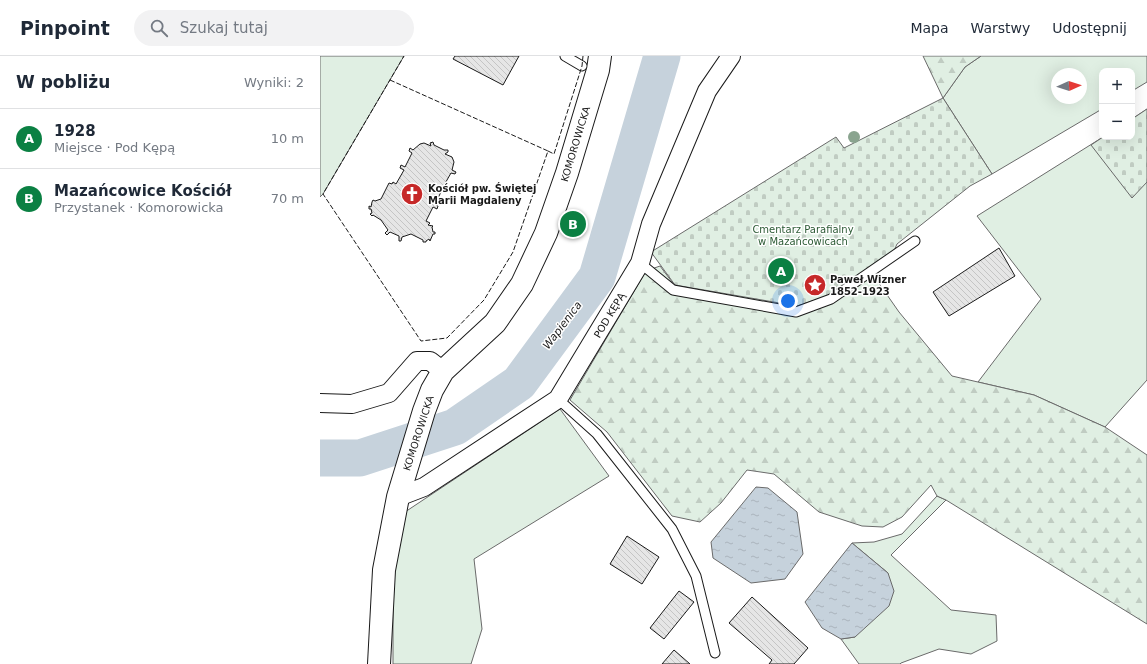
<!DOCTYPE html>
<html lang="pl">
<meta charset="utf-8">
<style>
body{margin:0;font-family:"DejaVu Sans",sans-serif;background:#f2f2f3;color:#1f2937}
.controls{position:absolute;right:12px;top:12px;display:grid;overflow:hidden;border-radius:8px;box-shadow:0 4px 16px #0002}
.controls button{width:36px;height:36px;display:grid;place-items:center;padding:0;border:0;border-bottom:1px solid #e0e1e3;background:#fff;color:#1f2937;font:20px sans-serif}
.compass{position:absolute;left:731px;top:12px;width:36px;height:36px;border-radius:50%;background:#fff;box-shadow:0 4px 16px #0002;rotate:87deg}
.you{position:absolute;left:468px;top:245px;width:14px;height:14px;margin:-10px;border:3px solid #fff;border-radius:50%;background:#1a73e8;box-shadow:0 0 0 6px #1a73e833}
.badge{display:grid;place-items:center;width:26px;height:26px;border-radius:50%;background:#0b8043;color:#fff;font-size:13px;font-weight:700}
.pin{position:absolute;translate:-50% -50%;border:2px solid #fff;box-shadow:0 1px 4px #0006}
.list{margin:0;padding:0;list-style:none}
h2{display:flex;justify-content:space-between;align-items:center;height:52px;margin:0;padding:0 16px;font-size:17px}
h2 small{font-size:13px;font-weight:400;color:#747a83}
.list li{display:grid;grid-template-columns:26px 1fr auto;gap:12px;align-items:center;box-sizing:border-box;height:60px;padding:0 16px;border-top:1px solid #e0e1e3}
.list b{display:block;font-size:15px;white-space:nowrap}
.list p{margin:0;font-size:13px;white-space:nowrap;color:#747a83}
.list em{font-size:13px;font-style:normal;color:#747a83}
.icon{flex:none;width:22px;height:22px;fill:none;stroke:currentColor;stroke-width:2;stroke-linecap:round;stroke-linejoin:round}
.map{position:relative;flex:none;width:827px;height:608px;overflow:hidden}
header{display:flex;align-items:center;gap:24px;box-sizing:border-box;height:56px;padding:0 20px;background:#fff;border-bottom:1px solid #e0e1e3}
header strong{font-size:19px}
nav{display:flex;gap:22px;margin-inline-start:auto;font-size:14px}
.search{width:280px;height:36px;background:#f2f2f3;display:flex;align-items:center;gap:10px;box-sizing:border-box;padding:0 14px;border-radius:22px;color:#747a83;font-size:15px}
main{display:flex}
aside{flex:1;background:#fff}
.map>svg:first-child{display:block}
.grass{fill:#e0efe3;stroke:#6a6a6a;fill-rule:evenodd}
.forest{fill:url(#forest-firs);stroke:#6a6a6a}
.cemetery{fill:url(#cemetery-stones);stroke:#6a6a6a}
.water{fill:url(#water-ripples);stroke:#6a6a6a}
.lines{fill:none;stroke-linecap:round;stroke-linejoin:round}
.river{stroke:#c6d2dc;stroke-width:37}
.building{fill:url(#building-back-hatch);stroke:#1a1a1a}
.service-casing{stroke:#1a1a1a;stroke-width:11}
.minor-casing{stroke:#1a1a1a;stroke-width:20}
.tertiary-casing{stroke:#1a1a1a;stroke-width:24}
.service{stroke:#fff;stroke-width:9}
.minor{stroke:#fff;stroke-width:18}
.tertiary{stroke:#fff;stroke-width:22}
.fence{stroke:#1a1a1a;stroke-width:1;stroke-dasharray:5 2;stroke-linecap:butt}
.tree{fill:#8aa48f}
.labels{text-anchor:middle;stroke-width:3;stroke-linejoin:round;paint-order:stroke}
.street-label{font-size:10px;fill:#1a1a1a;stroke:#fff}
.poi-label{font-size:10px;font-weight:bold;fill:#1a1a1a;stroke:#fff;text-anchor:start}
.park-label{font-size:10px;fill:#2b5a34;stroke:#fff}
.water-label{font-size:11px;font-style:italic;fill:#1a1a1a;stroke:#fff}
</style>
<header>
<strong>Pinpoint</strong>
<div class="search"><svg class="icon" aria-label="search" viewBox="0 0 24 24"><circle cx="10" cy="10" r="6"/><path d="M15 15l6 6"/></svg>Szukaj tutaj</div>
<nav><a>Mapa</a><a>Warstwy</a><a>Udostępnij</a></nav>
</header>
<main>
<aside>
<h2>W pobliżu<small>Wyniki: 2</small></h2>
<ul class="list">
<li><span class="badge">A</span><div><b>1928</b><p>Miejsce · Pod Kępą</p></div><em>10 m</em></li>
<li><span class="badge">B</span><div><b>Mazańcowice Kościół</b><p>Przystanek · Komorowicka</p></div><em>70 m</em></li>
</ul>
</aside>
<div class="map">
<svg width="827" height="608" viewBox="0 0 827 608">
<defs>
<pattern id="forest-firs" width="22" height="20" patternUnits="userSpaceOnUse"><rect width="22" height="20" fill="#e0efe3"/><path d="M5 1l3.5 6h-7zM16 11l3.5 6h-7z" fill="#c0ccc2"/></pattern>
<pattern id="cemetery-stones" width="16" height="16" patternUnits="userSpaceOnUse"><rect width="16" height="16" fill="#e0efe3"/><path d="M2 7V4a2 2 0 0 1 4 0v3zM10 15v-3a2 2 0 0 1 4 0v3z" fill="#c0ccc2"/></pattern>
<pattern id="water-ripples" width="26" height="14" patternUnits="userSpaceOnUse"><rect width="26" height="14" fill="#c6d2dc"/><path d="M2 4q2-2 4 0t4 0M15 11q2-2 4 0t4 0" fill="none" stroke="#aab4bc"/></pattern>
<pattern id="building-back-hatch" width="6" height="6" patternUnits="userSpaceOnUse"><rect width="6" height="6" fill="#e6e6e6"/><path d="M-1 5l2 2M0 0l6 6M5-1l2 2" fill="none" stroke="#c5c5c5"/></pattern>
</defs>
<rect width="100%" height="100%" fill="#fff"/>
<g class="grass">
<polygon points="0,0 84,0 3,138 0,141"/>
<path d="M661 0H827V26L812 35V15H782V53L672 118 623 42 645 11ZM737 18H761V42H737Z"/>
<polygon points="827,53 827,324 785,371 714,339 658,326 721,243 657,160 783,81 812,81 812,63"/>
<polygon points="240,353 289,420 154,503 162,573 151,608 73,608 73,515 85,456"/>
<polygon points="617,440 626,444 571,499 631,554 676,559 677,585 651,598 619,593 581,607 580,608 539,608 521,583 535,581 568,517 532,487 554,486 582,478"/>
</g>
<g class="forest">
<polygon points="603,0 661,0 645,11 623,42"/>
<polygon points="340,210 355,230 549,213 579,256 632,320 714,339 785,371 827,399 827,568 626,444 617,440 611,429 582,461 563,471 542,470 499,456 454,418 427,414 401,447 380,466 352,460 287,376 250,344 326,215"/>
</g>
<g class="cemetery">
<polygon points="623,42 672,118 650,130 577,188 573,197 508,240 477,250 355,229 331,196 516,81 524,92"/>
<polygon points="827,53 827,126 812,142 771,89 783,81 812,81 812,63"/>
</g>
<g class="water">
<polygon points="436,431 448,432 477,456 483,498 465,523 431,527 393,502 391,486"/>
<polygon points="532,487 568,517 574,535 569,550 535,581 521,583 502,572 485,546"/>
</g>
<g class="lines">
<polyline class="river" points="0,402 40,402 135,371 199,327 277,221 342,0"/>
</g>
<g class="building">
<polygon points="135,0 199,0 183,29 133,3"/>
<polygon points="113,86 114,89 124,94 128,94 128,96 125,98 132,101 134,106 132,114 136,116 135,118 131,117 123,131 127,133 126,135 122,134 115,148 118,150 117,153 113,151 106,165 110,167 108,169 113,170 112,171 113,176 115,176 115,178 113,178 110,185 109,183 106,185 106,186 103,186 103,184 91,178 82,181 81,185 79,185 79,180 70,176 67,179 65,177 68,174 61,164 53,159 52,160 50,158 52,157 51,153 49,153 49,150 51,151 52,146 53,144 55,145 61,143 69,127 72,128 73,126 76,128 84,114 80,112 81,109 85,111 92,97 89,95 90,92 93,94 100,88 104,87 111,90 110,87"/>
<polygon points="679,192 695,220 629,260 613,236"/>
<polygon points="307,480 339,501 322,528 290,508"/>
<polygon points="359,535 374,546 344,583 330,572"/>
<polygon points="432,541 488,592 474,608 449,608 452,604 409,567"/>
<polygon points="354,594 370,608 342,608"/>
</g>
<g class="lines">
<g class="service-casing">
<g id="service">
<polyline points="245,0 262,10"/>
<polyline points="320,207 353,234 476,256 511,243 595,185"/>
<polyline points="238,343 277,378 352,473 376,520 395,597"/>
</g>
</g>
<g class="minor-casing">
<g id="minor">
<polyline points="0,347 32,348 69,337 97,305 110,305 123,315"/>
<polyline points="78,441 104,431 238,343 320,207 331,168 387,35 411,0"/>
</g>
</g>
<g class="tertiary-casing">
<polyline id="tertiary" points="59,608 64,514 78,441 104,355 112,334 123,315 175,267 202,228 226,177 247,117 278,14 280,0"/>
</g>
<use href="#service" class="service"/>
<use href="#minor" class="minor"/>
<use href="#tertiary" class="tertiary"/>
<g class="fence">
<polyline points="70,24 228,95 193,196 164,244 127,282 101,285 3,138 84,0"/>
<polyline points="228,95 234,98 262,10 263,0"/>
</g>
</g>
<circle class="tree" cx="534" cy="81" r="6"/>
<defs>
<g id="church-disc" transform="scale(1.15)"><circle r="9.5" fill="#c62828" stroke="#fff"/><path d="M-1.2-6h2.4v3.5h3.3v2.4h-3.3V6h-2.4V-.1h-3.3v-2.4h3.3Z" fill="#fff"/></g>
<g id="sight-disc" transform="scale(1.15)"><circle r="9.5" fill="#c62828" stroke="#fff"/><path d="M0-6L1.8-2.2L6-1.7L2.9 1.2L3.7 5.4L0 3.3L-3.7 5.4L-2.9 1.2L-6-1.7L-1.8-2.2Z" fill="#fff"/></g>
</defs>
<g fill-rule="evenodd">
<use href="#church-disc" x="92" y="138"/>
<use href="#sight-disc" x="495" y="229"/>
</g>
<g class="labels">
<g class="street-label">
<text transform="translate(255 88) rotate(-73)" y="4">KOMOROWICKA</text>
<text transform="translate(289 259) rotate(-59)" y="4">POD KĘPĄ</text>
<text transform="translate(98 377) rotate(-72)" y="4">KOMOROWICKA</text>
</g>
<g class="poi-label">
<text x="108" y="136">Kościół pw. Świętej<tspan x="108" dy="12">Marii Magdaleny</tspan></text>
<text x="510" y="227">Paweł Wizner<tspan x="510" dy="12">1852-1923</tspan></text>
</g>
<g class="park-label">
<text x="483" y="177">Cmentarz Parafialny<tspan x="483" dy="12">w Mazańcowicach</tspan></text>
</g>
<g class="water-label">
<text transform="translate(242 269) rotate(-53)" y="4">Wapienica</text>
</g>
</g>
</svg>
<div class="controls">
<button>+</button>
<button>−</button>
</div>
<svg class="compass" viewBox="-18 -18 36 36"><path d="M0-13l5 13h-10z" fill="#e53935"/><path d="M0 13l5-13h-10z" fill="#747a83"/></svg>
<div class="you"></div>
<div class="pin badge" style="left:461px;top:215px">A</div>
<div class="pin badge" style="left:253px;top:168px">B</div>
</div>
</main>
